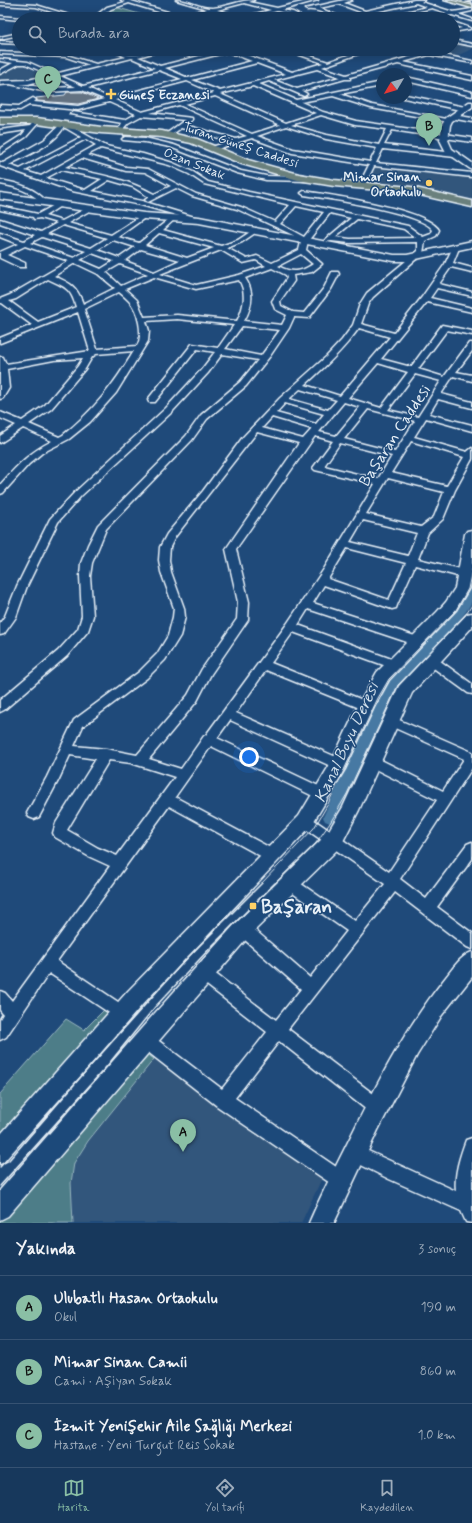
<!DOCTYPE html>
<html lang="tr">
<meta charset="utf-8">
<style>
body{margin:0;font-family:Mynerve,sans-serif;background:#203f62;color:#f1f3f6}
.compass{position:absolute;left:376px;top:68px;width:36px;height:36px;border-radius:50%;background:#17385c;box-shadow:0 2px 10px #0003;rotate:232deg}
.you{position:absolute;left:249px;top:757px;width:14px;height:14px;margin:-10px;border:3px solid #fff;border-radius:50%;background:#1a73e8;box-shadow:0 0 0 6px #1a73e833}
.badge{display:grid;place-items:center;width:26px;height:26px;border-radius:50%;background:#8abfa5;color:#111;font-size:13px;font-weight:700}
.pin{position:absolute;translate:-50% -33px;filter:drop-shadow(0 1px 2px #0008)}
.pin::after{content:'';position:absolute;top:21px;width:14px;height:12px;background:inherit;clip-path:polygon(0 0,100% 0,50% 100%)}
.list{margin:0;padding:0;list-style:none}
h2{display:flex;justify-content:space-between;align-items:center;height:52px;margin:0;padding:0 16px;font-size:17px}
h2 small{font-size:13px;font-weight:400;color:#9eacbb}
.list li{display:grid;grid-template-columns:26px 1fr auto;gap:12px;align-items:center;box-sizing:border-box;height:64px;padding:0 16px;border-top:1px solid #365272}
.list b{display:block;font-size:15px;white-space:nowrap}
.list p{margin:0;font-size:13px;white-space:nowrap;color:#9eacbb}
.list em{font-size:13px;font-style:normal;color:#9eacbb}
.icon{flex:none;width:22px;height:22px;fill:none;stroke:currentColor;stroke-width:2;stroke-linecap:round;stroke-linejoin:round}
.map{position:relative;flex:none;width:472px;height:1223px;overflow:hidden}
.search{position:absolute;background:#17385c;box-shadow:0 2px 10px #0003;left:12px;right:12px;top:12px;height:44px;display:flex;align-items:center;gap:10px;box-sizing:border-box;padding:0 14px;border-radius:22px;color:#9eacbb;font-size:15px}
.sheet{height:244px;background:#17385c}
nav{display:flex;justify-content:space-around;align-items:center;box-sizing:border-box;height:56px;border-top:1px solid #365272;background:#17385c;font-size:11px;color:#9eacbb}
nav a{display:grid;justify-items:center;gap:2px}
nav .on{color:#8abfa5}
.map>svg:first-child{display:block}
.built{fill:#33567c}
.green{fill:#4d7d88;stroke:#9ab7c0}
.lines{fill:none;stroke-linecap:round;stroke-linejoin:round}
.canal{fill:#4679a3;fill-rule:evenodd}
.building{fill:#637282;stroke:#e8f1f8}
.street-casing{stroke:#e8f1f8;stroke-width:3}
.secondary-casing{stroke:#e8f1f8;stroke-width:3}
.primary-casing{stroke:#e8f1f8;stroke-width:3}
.street{fill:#1f4a7a;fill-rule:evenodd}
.secondary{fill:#1f4a7a;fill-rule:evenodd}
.primary{fill:#6a807d;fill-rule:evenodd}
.tram-far1{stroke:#e8f1f8;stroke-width:1}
.tram{stroke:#e8f1f8;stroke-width:1.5}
.poi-dot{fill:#ffd166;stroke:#1f4a7a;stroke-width:1.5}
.labels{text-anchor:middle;stroke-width:3;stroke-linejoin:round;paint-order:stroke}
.far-poi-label{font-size:13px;font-weight:bold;fill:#e8f1f8;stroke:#1f4a7a;text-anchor:start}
.far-street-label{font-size:13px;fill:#e8f1f8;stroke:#1f4a7a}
.street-label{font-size:16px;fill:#e8f1f8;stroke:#1f4a7a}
.water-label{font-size:17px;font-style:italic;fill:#d0dfeb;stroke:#1f4a7a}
.near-poi-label{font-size:19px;font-weight:bold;fill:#e8f1f8;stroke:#1f4a7a;text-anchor:start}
</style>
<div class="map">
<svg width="472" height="1223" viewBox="0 0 472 1223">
<rect width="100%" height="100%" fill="#1f4a7a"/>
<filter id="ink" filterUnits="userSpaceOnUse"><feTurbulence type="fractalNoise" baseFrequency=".025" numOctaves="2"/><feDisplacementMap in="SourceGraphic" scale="8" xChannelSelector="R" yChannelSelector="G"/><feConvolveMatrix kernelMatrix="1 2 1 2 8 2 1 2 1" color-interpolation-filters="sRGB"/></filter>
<g filter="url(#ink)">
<g class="built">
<polygon points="453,43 472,47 472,49 454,57 415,49 453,49"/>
<polygon points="17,65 22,65 48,76 25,82 0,82 0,74"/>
<polygon points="376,165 472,178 472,200 420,187 368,182"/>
<polygon points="154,1059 322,1178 301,1223 73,1223 71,1183 74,1163 88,1141"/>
</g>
<g class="green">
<polygon points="115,7 157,19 110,19 101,16 107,11"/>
<polygon points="106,1008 116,1015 0,1145 0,1094 66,1019 84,1030"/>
<polygon points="141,1050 154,1059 88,1141 74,1163 71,1183 73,1223 0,1223 0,1218"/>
</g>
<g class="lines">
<polygon class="canal" points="472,587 472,602 467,610 453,628 397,687 335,821 330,823 325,821 323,817 387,681 445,622 458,604 468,588"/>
</g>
<polygon class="building" points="67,92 82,92 98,99 78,104 37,101 36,98 65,95"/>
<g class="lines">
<g class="street-casing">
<g id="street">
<path d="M121 0H128L181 16 207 9 176 0C188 0 202 9 213 8 227 7 240 0 254 0L249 2 277 8 311 0H318L282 10 293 12 306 19H300L290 14 277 11 248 19H241L212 11 186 17 189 19H182L129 3 111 9 100 17 90 19H75L36 7 0 5V3L36 5 82 19 97 15 107 7 125 2ZM244 3 271 10 243 17 217 10Z"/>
<path d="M344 0H352L344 3 365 11 414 0H424L421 2 453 12 472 9V11L458 14 472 19V21L452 15 429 19H419L447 13 432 8 384 19H376L427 7 416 3 370 13 374 15 372 16 339 4 319 8 345 19C332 19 320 8 307 10L305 9Z"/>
<polygon points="463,0 471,0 464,2 462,1"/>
<polygon points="0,16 21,18 23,19 19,20 0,18"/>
<polygon points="453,22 470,28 470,29 453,32 453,30 462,28 453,25"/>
<polygon points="19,33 19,35 0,39 0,37"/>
<polygon points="453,40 472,44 472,46 453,42"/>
<polygon points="0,41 19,42 19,44 0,43"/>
<polygon points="61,49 80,49 89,51 87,52"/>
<path d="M108 49C116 49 124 55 132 55 144 55 155 49 167 49L138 57 160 66 223 50V49H231L292 72 323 63 283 49H290L328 62 365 49H372L322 67 346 75 423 53 407 49H416L472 61V63L429 55 403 62 472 76V80L398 64 350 77V79H345L302 91 307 94 304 96 269 81 259 84 296 100 382 82V86L340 94 372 105 452 120 449 122 371 108 333 96 301 102 323 112 356 121 472 138V142L392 130 384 145 455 153 458 155 455 157 383 149 376 163 472 173V177L374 166 365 185 362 187 359 185 369 165 292 153 252 138 214 150 212 149V147L230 141 181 128 170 136H166V134L185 120 141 116 128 123 122 130 119 128 122 123 70 114 73 112 125 120 136 114 109 102 78 110 29 105 20 110 0 109V105L19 106 33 98 36 100 34 102 78 106 104 99 82 90 47 92 10 84 0 85V81L28 80 50 75 25 64H19L0 74V70L13 63 0 61V59L28 62 55 74 90 65 66 57 0 54V52L66 55 96 64 126 57ZM228 52 252 61 188 78 165 68ZM132 58 155 68 83 86 60 76ZM257 63 286 74 220 91 192 80ZM317 69 340 77 297 89 274 80ZM159 70 182 79 110 98 88 88ZM54 77 76 87 47 88 20 84H28ZM187 81 214 93 142 112 115 100ZM253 86 316 113 286 123 220 94ZM215 96 280 125 252 134 185 104ZM179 105 247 136 236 139 185 125 192 120V118L150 113ZM321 115 355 125 387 129 379 145 327 135 291 125ZM286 126 326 139 377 148 370 162 293 149 257 136Z"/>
<polygon points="406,77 472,92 472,96 406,81"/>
<polygon points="406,95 465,107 468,109 465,111 404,98 406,98"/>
<polygon points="453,115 472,118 472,122 451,118 451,116"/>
<polygon points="35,120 40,121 26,137 0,154 0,149 22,135 26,130 0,134 0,130 30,126"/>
<path d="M63 122 106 146 143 154 173 163 193 172 208 182 249 192 408 226 423 237 431 234 433 230C423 213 326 198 304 195L301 193 304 191C330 195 427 209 439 230L436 236 425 241 423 253 373 297 368 304 361 324 394 333 422 297 445 264 453 247H457L459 248 453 263 472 268V272L451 267 439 284 472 292V296L437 288 430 298 472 308V312L427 302 381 359 411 367 442 325 472 331V335L447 330 418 369 444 377 469 343H472V351L456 372 472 375V381L453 376 441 394 472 402V408L438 399 429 414 472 425V431L426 418 414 437 467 452 472 448V459L455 490 443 519 428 533 418 559 469 571 470 574 469 577 465 578 415 565 397 605 396 608 392 609 324 585 313 603 421 638 423 641 421 644H413L308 609 298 625 397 661 399 664 397 667 393 668 389 667 293 632 271 663 370 703 372 706 370 709 366 711 362 709 266 670 236 713 343 760 345 764 343 768 339 769 335 768 230 720 217 738 327 790 328 794 327 798 322 799 317 798 211 746 175 797 278 852 280 856 278 860 273 862 268 860 169 806 57 961 127 1008 130 1013 127 1018 122 1020 117 1018 49 973 6 1037 0 1040V1019L3 1014 0 1010V991L5 993 12 1001 110 866 88 856 55 837 53 833 56 823 96 759 70 755 59 779 39 817 34 819 29 817 27 813 47 777 74 720 139 672 157 654 168 636 173 617 174 608 161 572 159 560 160 547 167 534 203 491 243 437 280 398 327 356 342 340 353 325 360 304 367 293 418 251V242L350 243 331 241 325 242V240L351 218 330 213 308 241 306 250 322 264 312 272 293 275 294 281 280 301 281 306 293 312 304 313 324 288 332 272H338L339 274 331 289 309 318 294 317 289 328 270 356 246 386 207 419 192 440 106 529 92 563 90 576 93 616 88 631 67 656 4 710 0 712V700L58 651 78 629 82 616 80 576 81 563 88 545 98 525 186 436 201 415 240 382 258 360 222 354 208 373 172 412 81 496 58 522 27 586 16 617 4 634 0 635V623L5 616 17 586 50 519 75 492 166 408 202 369 215 352 197 349 155 402H149L148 400 149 398 192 344 218 348 234 325 177 319 146 321 149 331 148 341 116 393 90 422 69 439 42 453 29 464 3 493 0 494V485C17 466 28 453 52 441L23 428 0 443V436L16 425 0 418V412L22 421 45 405 78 366 83 358 54 360 7 369 9 388 3 398 0 399V357H3L6 364 90 351 78 312 0 343V338L32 325 2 303H0V299L10 295 69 261 25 246 7 255 25 263V267H19L0 258V252L18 244 0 237V233L24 241 35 235 0 223V219L41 232 57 223 40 218 34 219 33 217 0 210V206L38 214 60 202 62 203V205L45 216 62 221 87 208H91V210L68 223 111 235 142 215H146V217L118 237 139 243 173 216 175 217V219L163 230 221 246 238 240 256 228 259 230 258 231 242 242 227 248 247 259 257 256 272 263 299 250 301 242 293 235 237 209 192 196 176 188 148 202 145 200 149 197 133 187 109 180 92 191 142 201 201 219V221H197L141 205 72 191 0 166V162L3 163 44 140ZM64 127 81 137 20 169 9 165C27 155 53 146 64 127ZM86 139 96 145 41 176 25 171ZM101 148 169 165 189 174 204 184 290 205 275 222 241 207 196 194 148 169 126 167 87 155ZM82 158 126 171 145 172 171 186 154 194C125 178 97 174 65 167ZM61 170 102 179 85 190 46 178ZM296 206 324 212 304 237 280 224ZM357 219 404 229 416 238 350 239 335 237ZM63 225 107 238 91 248 47 234ZM159 233 214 248 187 258 145 245ZM42 237 86 251 74 258 30 243ZM113 240 135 247 119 258 97 250ZM141 249 180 260 154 272 125 261ZM221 250 243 263 256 260 266 266 239 275 196 285 160 274ZM92 253 114 261 101 269 80 260ZM301 254 313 264C300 273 292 273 278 266ZM75 263 98 274 115 288 83 304C77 286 70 283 54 276ZM120 264 148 274 121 286 106 272ZM272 268 286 275 287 278 272 301 275 309 287 315 282 325 244 321C252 307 255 292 245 278ZM154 277 196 289 239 280C247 292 244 308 237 321L177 315 144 317 137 300 125 289ZM48 279C65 287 71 288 76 307L38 322 9 301 16 299ZM119 292C123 295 126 298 129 301 138 310 144 335 137 346L97 349 84 309ZM242 326 280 330 261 356 225 349ZM359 328 390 337 340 396 305 385C325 367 343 350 359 328ZM134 351C113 386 95 409 63 435L59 437 29 424 51 409 85 369 92 357 96 354ZM378 363 408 372 381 408 348 398ZM415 374 441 381 418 417 388 410ZM300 389 337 400 328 410 289 399ZM344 402 360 407 336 436 319 432ZM285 403 324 414 316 424 276 413ZM368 409 415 421 395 452 344 439ZM272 417 312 429 303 439 262 428ZM257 432 299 443 226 549 238 602 237 619 202 669 188 695 137 755 106 749 74 746 83 726 147 678 165 660 180 636 185 617 184 608 171 572 169 560 170 547 175 537ZM315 436 333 441 313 468 315 470 375 484 324 569 287 624 206 735 204 736 181 769 149 759 197 701 211 674 248 620 249 602 236 549ZM411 441 464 457 447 486 391 473ZM340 443 392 456 378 479 324 466ZM388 478 444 492 434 517 421 527 366 514ZM363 520 417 533 408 556 350 542ZM347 548 406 563 389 600 328 579ZM109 760 131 763 175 777 117 856 98 848 67 830Z"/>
<polygon points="125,137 145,138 174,145 241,171 266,176 307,177 310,179 307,181 266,180 237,173 170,147 145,142 123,140 122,139"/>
<path d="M0 180C18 183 35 188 47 202L42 203C30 191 17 187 0 184Z"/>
<polygon points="432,657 436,658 472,684 472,694 468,693 428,664 426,661 428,658"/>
<polygon points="390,716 472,752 472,768 400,879 426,899 467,844 472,842 472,859 437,907 472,933 472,949 467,947 395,892 288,1029 384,1102 386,1108 384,1114 378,1116 372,1114 279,1041 235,1098 348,1175 351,1181 348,1187 342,1190 336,1187 217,1106 139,1045 137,1040 139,1035 145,1032 151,1035 222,1089 267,1032 199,979 197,974 199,969 204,967 209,969 276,1020 301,989 238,934 236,929 238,924 243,922 248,924 310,978 347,931 284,887 282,883 284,879 289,877 294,879 355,921 385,884 300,825 298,821 300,817 305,815 310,817 389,872 437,800 369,766 367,762 369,758 373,757 377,758 443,791 464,759 386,724 384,721 386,718"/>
<path d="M472 1138V1223L466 1222 461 1211 389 1179 349 1159 347 1153 349 1147 355 1145 456 1191C454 1174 460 1156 466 1140Z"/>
</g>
</g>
<g class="secondary-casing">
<g id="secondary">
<polygon points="469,102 472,102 472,107 452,121 450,125 448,140 452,149 472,163 472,170 446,152 440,140 442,125 446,118"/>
<polygon points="0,193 144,213 199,217 394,255 407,255 472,241 472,247 407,261 394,261 199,223 144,219 0,199"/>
<polygon points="472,530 472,573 469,588 456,610 389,680 374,707 345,769 311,826 142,1005 8,1160 0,1164 0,1135 128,991 299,816 332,761 358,706 377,672 437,612 446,602 455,588 465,534 467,531"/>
<polygon points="472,613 472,627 412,693 359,810 340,847 250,935 8,1216 0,1220 0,1190 155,1013 236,923 326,835 343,807 399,686 467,614"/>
<path d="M472 952V977L442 1015 417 1055 378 1130 334 1223H309C320 1197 333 1172 346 1146 375 1087 405 1028 446 977 454 967 461 956 472 952Z"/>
</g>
</g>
<g class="primary-casing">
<g id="primary">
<polygon points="444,0 455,0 472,4 472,8"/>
<polygon points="0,118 37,118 101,127 162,131 197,139 248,160 299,174 334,180 411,187 472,201 472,207 411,193 334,186 298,180 242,164 191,143 162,137 101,133 37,124 0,124"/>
</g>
</g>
<use href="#street" class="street"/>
<use href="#secondary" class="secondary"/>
<use href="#primary" class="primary"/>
<g class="tram-far1">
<polyline points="450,0 472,5"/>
<polyline points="261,884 314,828 328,804 378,698 389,679 456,610 468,589 472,570"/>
<polyline points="274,884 316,843 330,823 347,794 398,685 465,616 472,605"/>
</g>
<g class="tram">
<polyline points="0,1167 186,959 262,883"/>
<polyline points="0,1186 107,1066 155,1007 213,945 275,883"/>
</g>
</g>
</g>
<g class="poi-dot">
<path d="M109 88h4v4h4v4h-4v4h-4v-4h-4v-4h4z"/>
<circle cx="429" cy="183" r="4"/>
<rect x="249" y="902" width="8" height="8" rx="2"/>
</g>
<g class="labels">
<g class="far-poi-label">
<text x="119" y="99">Güneş Eczanesi</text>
<text x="421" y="181" text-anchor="end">Mimar Sinan<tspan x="421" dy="15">Ortaokulu</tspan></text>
</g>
<g class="far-street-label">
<text transform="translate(241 144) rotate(18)" y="5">Turan Güneş Caddesi</text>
<text transform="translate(195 163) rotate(22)" y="5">Ozan Sokak</text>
</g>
<g class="street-label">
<text transform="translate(394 435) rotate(-57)" y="6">Başaran Caddesi</text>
</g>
<g class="water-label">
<text transform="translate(346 742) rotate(-65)" y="6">Kanal Boyu Deresi</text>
</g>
<g class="near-poi-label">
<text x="261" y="913">Başaran</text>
</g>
</g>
</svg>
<svg class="compass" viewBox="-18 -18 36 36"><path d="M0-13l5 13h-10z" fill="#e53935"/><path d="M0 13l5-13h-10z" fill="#9eacbb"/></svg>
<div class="you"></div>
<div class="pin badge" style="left:183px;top:1152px">A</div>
<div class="pin badge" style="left:429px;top:146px">B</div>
<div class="pin badge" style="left:48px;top:99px">C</div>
<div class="search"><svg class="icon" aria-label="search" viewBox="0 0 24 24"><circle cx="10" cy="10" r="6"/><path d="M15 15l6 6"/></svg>Burada ara</div>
</div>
<section class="sheet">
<h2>Yakında<small>3 sonuç</small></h2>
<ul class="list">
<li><span class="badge">A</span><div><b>Ulubatlı Hasan Ortaokulu</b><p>Okul</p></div><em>190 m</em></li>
<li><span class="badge">B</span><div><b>Mimar Sinan Camii</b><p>Cami · Aşiyan Sokak</p></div><em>860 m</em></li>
<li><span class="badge">C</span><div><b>İzmit Yenişehir Aile Sağlığı Merkezi</b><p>Hastane · Yeni Turgut Reis Sokak</p></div><em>1.0 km</em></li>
</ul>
</section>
<nav>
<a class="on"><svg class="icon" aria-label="map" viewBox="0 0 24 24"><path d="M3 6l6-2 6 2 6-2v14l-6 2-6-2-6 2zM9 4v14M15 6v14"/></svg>Harita</a>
<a><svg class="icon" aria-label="directions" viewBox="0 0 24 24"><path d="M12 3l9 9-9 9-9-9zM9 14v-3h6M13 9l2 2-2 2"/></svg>Yol tarifi</a>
<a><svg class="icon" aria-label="saved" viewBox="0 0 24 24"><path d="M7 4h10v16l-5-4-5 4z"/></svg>Kaydedilen</a>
</nav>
